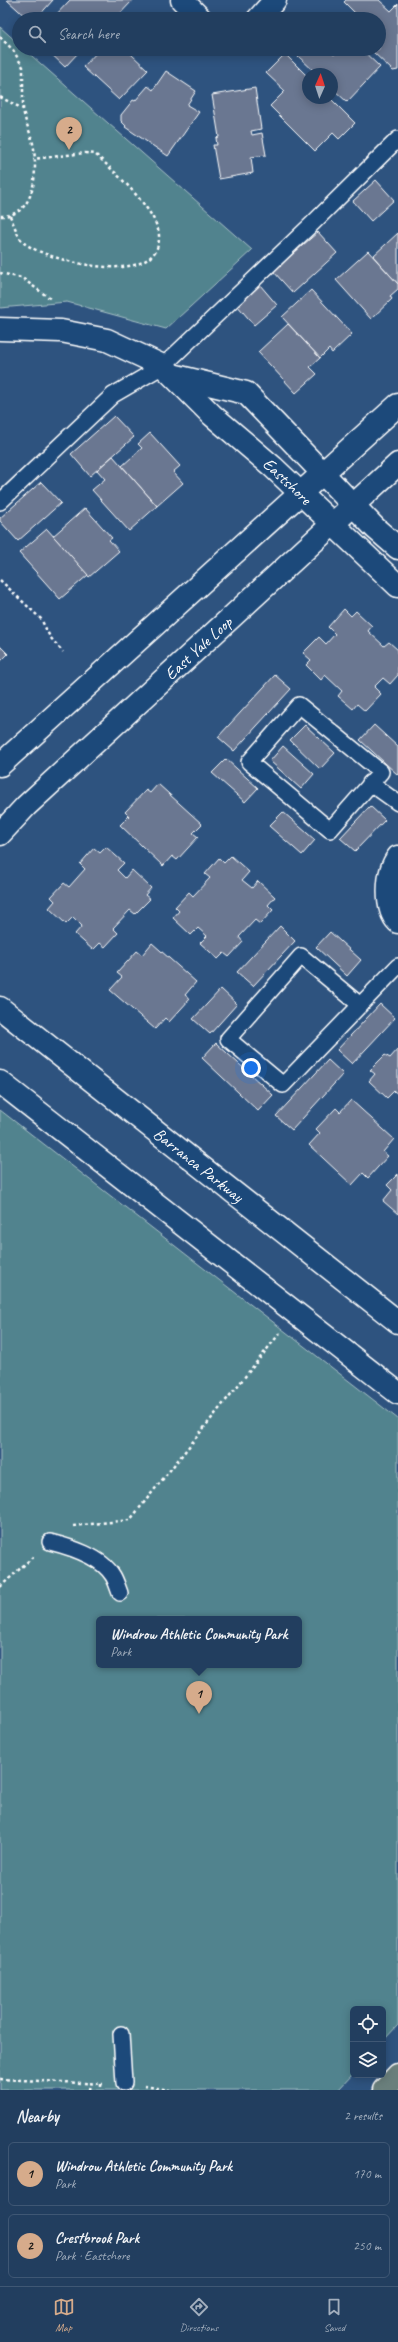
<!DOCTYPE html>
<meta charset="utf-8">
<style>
body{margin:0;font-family:Caveat,sans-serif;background:#2a4565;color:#f1f3f6}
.controls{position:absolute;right:12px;bottom:12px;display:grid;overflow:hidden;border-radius:6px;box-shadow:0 2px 10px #0003}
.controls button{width:36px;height:36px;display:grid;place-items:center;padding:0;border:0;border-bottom:1px solid #3f5774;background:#223e5f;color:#f1f3f6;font:20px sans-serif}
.compass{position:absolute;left:302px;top:68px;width:36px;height:36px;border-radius:50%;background:#223e5f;box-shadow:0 2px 10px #0003;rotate:3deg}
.you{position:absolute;left:251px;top:1068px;width:14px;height:14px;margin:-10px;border:3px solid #fff;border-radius:50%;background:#1a73e8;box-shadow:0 0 0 6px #1a73e833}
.badge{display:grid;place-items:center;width:26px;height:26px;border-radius:50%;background:#d6ab8b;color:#111;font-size:13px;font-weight:700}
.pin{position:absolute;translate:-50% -33px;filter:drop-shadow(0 1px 2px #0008)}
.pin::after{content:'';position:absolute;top:21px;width:14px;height:12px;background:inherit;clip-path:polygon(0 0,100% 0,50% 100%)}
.popup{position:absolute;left:96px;top:1616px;width:206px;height:52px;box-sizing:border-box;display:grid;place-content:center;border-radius:6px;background:#223e5f;filter:drop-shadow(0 1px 3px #0005);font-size:13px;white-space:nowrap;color:#a2aebd}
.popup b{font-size:15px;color:#f1f3f6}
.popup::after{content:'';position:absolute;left:50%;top:100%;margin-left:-8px;border:8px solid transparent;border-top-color:#223e5f}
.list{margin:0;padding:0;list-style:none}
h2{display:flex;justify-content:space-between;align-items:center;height:52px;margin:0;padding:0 16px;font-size:17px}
h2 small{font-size:13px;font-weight:400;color:#a2aebd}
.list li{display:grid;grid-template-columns:26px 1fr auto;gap:12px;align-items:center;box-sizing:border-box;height:64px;margin:0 8px 8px;padding:0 8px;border:1px solid #3f5774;border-radius:6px}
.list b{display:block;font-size:15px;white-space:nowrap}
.list p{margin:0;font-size:13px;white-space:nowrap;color:#a2aebd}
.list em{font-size:13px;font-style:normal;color:#a2aebd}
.icon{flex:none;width:22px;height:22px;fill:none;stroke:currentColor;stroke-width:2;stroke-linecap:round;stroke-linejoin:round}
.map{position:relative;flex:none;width:398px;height:2090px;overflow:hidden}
.search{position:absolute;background:#223e5f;box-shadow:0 2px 10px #0003;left:12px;right:12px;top:12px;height:44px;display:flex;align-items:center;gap:10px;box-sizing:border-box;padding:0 14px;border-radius:22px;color:#a2aebd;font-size:15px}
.sheet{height:196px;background:#223e5f}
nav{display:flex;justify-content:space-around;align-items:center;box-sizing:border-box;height:56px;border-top:1px solid #3f5774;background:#223e5f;font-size:11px;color:#a2aebd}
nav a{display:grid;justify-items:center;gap:2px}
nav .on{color:#d6ab8b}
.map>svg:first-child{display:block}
.green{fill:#51838e;stroke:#a8c1c6;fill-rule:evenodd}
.building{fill:#6b7791;stroke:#fff}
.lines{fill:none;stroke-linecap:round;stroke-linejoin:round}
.service-casing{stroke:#fff;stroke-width:18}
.minor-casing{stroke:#fff;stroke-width:25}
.tertiary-casing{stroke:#fff;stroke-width:25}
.secondary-casing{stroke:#fff;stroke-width:25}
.primary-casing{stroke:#fff;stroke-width:25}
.path{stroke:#fff;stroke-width:2.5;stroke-dasharray:3 3;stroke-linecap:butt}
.service{stroke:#1f4a7a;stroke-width:15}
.minor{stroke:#1f4a7a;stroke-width:22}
.tertiary{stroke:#1f4a7a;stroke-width:22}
.secondary{stroke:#1f4a7a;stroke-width:22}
.primary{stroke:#6b7f7c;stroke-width:22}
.labels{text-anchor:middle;stroke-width:3.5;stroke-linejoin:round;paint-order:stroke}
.street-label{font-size:17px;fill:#fff;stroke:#1f4a7a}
</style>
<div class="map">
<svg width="398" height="2090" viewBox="0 0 398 2090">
<rect width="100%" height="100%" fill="#2e537f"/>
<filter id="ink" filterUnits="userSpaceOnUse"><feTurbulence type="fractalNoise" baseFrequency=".025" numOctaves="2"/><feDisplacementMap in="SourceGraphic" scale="8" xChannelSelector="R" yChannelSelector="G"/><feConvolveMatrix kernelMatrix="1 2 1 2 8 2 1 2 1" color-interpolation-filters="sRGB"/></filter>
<g filter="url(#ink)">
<g class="green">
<polygon points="0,27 19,44 19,49 24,49 252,250 166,329 67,302 0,308"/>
<path d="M0 1110 398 1419V2025L383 2041V2009H353V2074L338 2090H0ZM99 1619H299V1665H99Z"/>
</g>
<g class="building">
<polygon points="7,0 53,0 36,19 28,19"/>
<polygon points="70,0 133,0 115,19 52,19"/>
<polygon points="346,0 379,0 391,11 398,4 398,70 393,71 372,51 379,49 379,19 349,19 355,13 344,2"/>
<polygon points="46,49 75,49 79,52 65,67"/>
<polygon points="100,49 139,49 131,54 148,70 119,100 83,67"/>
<polygon points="305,49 328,49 334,55 339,49 361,49 380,67 347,102 332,88 332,74 317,74 298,56"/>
<polygon points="285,54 308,77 308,98 330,98 355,123 339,139 333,133 315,151 270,106 285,91 266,73"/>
<polygon points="166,71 196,91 187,105 199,112 168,156 125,127 126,126 121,121 121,115 133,100 135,101 148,86 153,90"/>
<polygon points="255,88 261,129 251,131 252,135 262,133 266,155 251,157 253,173 219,179 213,145 217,145 216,138 219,137 212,95"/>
<polygon points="376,180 394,200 371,221 353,201"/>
<polygon points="318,232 337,253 293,293 273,271"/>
<polygon points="398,233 398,284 373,256"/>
<polygon points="368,251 398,284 398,289 390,296 392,299 371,319 336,280"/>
<polygon points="260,285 277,305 254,325 237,305"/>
<polygon points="311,290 352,334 332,353 329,349 320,358 282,317"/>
<polygon points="288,324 320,358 310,367 317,374 296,393 258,352"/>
<polygon points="114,416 134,437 90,476 71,454"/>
<polygon points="150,433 180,466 173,472 183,483 157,506 122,466 142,448 138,444"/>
<polygon points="113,456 157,506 129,531 92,490 105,479 97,470"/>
<polygon points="41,482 61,503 18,541 0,521 0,518"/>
<polygon points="85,508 112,538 109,540 119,551 89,577 53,536"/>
<polygon points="47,529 88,575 60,599 19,553"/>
<polygon points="344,609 351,616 356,611 372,626 368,631 384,646 389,642 398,650 398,675 390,684 383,678 374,687 381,694 365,711 357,704 353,709 338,696 342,691 325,675 321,680 306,665 311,660 303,653 319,637 326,644 335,634 328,627"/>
<polygon points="0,646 8,654 0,662"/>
<polygon points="275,675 291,689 234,751 218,737"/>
<polygon points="305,725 335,753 320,769 290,740"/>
<polygon points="374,725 398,747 398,775 360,740"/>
<polygon points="283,746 314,774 301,789 270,761"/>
<polygon points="226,759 258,788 245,802 212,773"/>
<polygon points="158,784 202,824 193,833 198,837 177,860 172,856 163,866 120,825 129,816 125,812 146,790 150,793"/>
<polygon points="370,806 385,820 355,851 340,838"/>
<polygon points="283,812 315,840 302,855 269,826"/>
<polygon points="106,847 124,863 117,870 125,878 132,870 151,888 145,895 150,899 135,914 130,910 113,928 118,933 105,947 100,943 93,950 75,934 82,926 73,917 66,924 49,908 55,901 51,897 64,883 69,887 85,869 80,864 94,848 100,853"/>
<polygon points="231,856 249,872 242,880 252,888 258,881 275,897 268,905 273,910 260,924 255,920 239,937 243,942 229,957 224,953 218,959 200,943 207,936 198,928 191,935 173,918 179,911 175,907 189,892 193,896 210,878 205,874 219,858 224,863"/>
<polygon points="280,926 295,941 253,986 237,972"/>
<polygon points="330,932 361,960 347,976 316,947"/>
<polygon points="152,943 196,982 185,995 190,999 169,1022 165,1018 155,1029 110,990 122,977 117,973 137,951 142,955"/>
<polygon points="221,989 237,1004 210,1034 193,1019"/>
<polygon points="380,1004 395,1018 352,1064 337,1050"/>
<polygon points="216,1043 273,1095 258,1111 202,1058"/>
<polygon points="398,1049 398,1094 394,1091 387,1098 369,1081 375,1074 370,1070 385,1055 390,1058"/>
<polygon points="328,1060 343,1074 292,1130 276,1116"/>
<polygon points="351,1100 394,1139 383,1152 388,1156 368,1178 363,1173 352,1185 309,1145 320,1133 316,1129 336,1108 340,1112"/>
<polygon points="398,1174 398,1214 383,1201 392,1190 387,1185"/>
</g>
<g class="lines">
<g class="service-casing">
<g id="service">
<polyline points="0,502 113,395 163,366 313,223 398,139"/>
<polygon points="299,705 381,772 330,830 249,762"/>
<polyline points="370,783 398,803"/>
<polyline points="360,1005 301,956 228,1039 283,1085 398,966"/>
<path d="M50 1542C70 1547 101 1556 113 1576 116 1581 118 1588 120 1593"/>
<polyline points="121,2034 124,2083"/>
</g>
</g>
<g class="minor-casing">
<g id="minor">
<polyline points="182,0 201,19"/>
<polyline points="258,19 275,0"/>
<path d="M398 857C386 872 385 909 398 922"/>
</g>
</g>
<g class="tertiary-casing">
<g id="tertiary">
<path id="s1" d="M0 329 61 331 107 340 163 366 212 415 273 467 398 586"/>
<polyline points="176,376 246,393 375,528 398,548"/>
</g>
</g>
<g class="secondary-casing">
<g id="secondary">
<polyline points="0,765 398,405"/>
<path id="s2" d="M0 834 26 806 398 464"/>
<path id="s3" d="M0 1008 398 1322"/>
<polyline points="0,1082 398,1393"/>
</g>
</g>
<g class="primary-casing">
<polyline id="primary" points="384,2090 398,2075"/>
</g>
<g class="path">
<polyline points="0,37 13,50 23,67 23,109"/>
<path d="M0 97 23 109C25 123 32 135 34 149 37 175 35 217 0 216"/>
<path d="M10 216C14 224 18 238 24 243 49 262 159 289 159 237 160 213 113 170 95 154L85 153 33 159"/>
<polyline points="0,273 22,278 52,300"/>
<polyline points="0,580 41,619 50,637 63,652"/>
<polyline points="73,1526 130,1520 280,1333"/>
<polyline points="0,1587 35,1555"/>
<polyline points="0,2079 103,2084"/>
<polyline points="101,2084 101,2090"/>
<polyline points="144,2086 170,2090"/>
<polyline points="89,2090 90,2084"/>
</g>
<use href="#service" class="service"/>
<use href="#minor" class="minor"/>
<use href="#tertiary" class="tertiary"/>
<use href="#secondary" class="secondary"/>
<use href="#primary" class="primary"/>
</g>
</g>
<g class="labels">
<g class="street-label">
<text dy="6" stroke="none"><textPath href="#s1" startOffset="339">Eastshore</textPath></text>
<text dy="6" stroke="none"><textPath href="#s2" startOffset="272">East Yale Loop</textPath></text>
<text dy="6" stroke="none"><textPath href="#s3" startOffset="253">Barranca Parkway</textPath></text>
</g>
</g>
</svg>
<div class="controls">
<button><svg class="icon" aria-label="locate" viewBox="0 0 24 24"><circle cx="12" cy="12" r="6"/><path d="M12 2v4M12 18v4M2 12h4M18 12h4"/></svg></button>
<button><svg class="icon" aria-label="layers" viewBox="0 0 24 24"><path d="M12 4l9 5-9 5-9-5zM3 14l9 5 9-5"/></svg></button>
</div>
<svg class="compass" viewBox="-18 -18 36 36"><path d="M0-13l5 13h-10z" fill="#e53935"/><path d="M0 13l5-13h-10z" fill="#a2aebd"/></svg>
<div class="you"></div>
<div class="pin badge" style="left:199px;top:1714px">1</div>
<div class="popup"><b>Windrow Athletic Community Park</b>Park</div>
<div class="pin badge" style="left:69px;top:150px">2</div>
<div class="search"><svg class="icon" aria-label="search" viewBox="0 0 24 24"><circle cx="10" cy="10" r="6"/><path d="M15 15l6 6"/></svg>Search here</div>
</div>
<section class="sheet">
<h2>Nearby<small>2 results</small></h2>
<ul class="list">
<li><span class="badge">1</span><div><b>Windrow Athletic Community Park</b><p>Park</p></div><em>170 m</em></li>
<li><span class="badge">2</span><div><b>Crestbrook Park</b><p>Park · Eastshore</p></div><em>250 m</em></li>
</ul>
</section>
<nav>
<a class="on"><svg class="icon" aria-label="map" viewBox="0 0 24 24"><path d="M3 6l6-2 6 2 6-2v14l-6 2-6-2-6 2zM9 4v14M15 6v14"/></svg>Map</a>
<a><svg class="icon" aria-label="directions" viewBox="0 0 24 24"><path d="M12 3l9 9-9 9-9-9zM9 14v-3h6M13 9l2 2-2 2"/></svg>Directions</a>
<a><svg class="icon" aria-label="saved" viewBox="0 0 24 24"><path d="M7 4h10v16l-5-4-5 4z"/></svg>Saved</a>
</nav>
